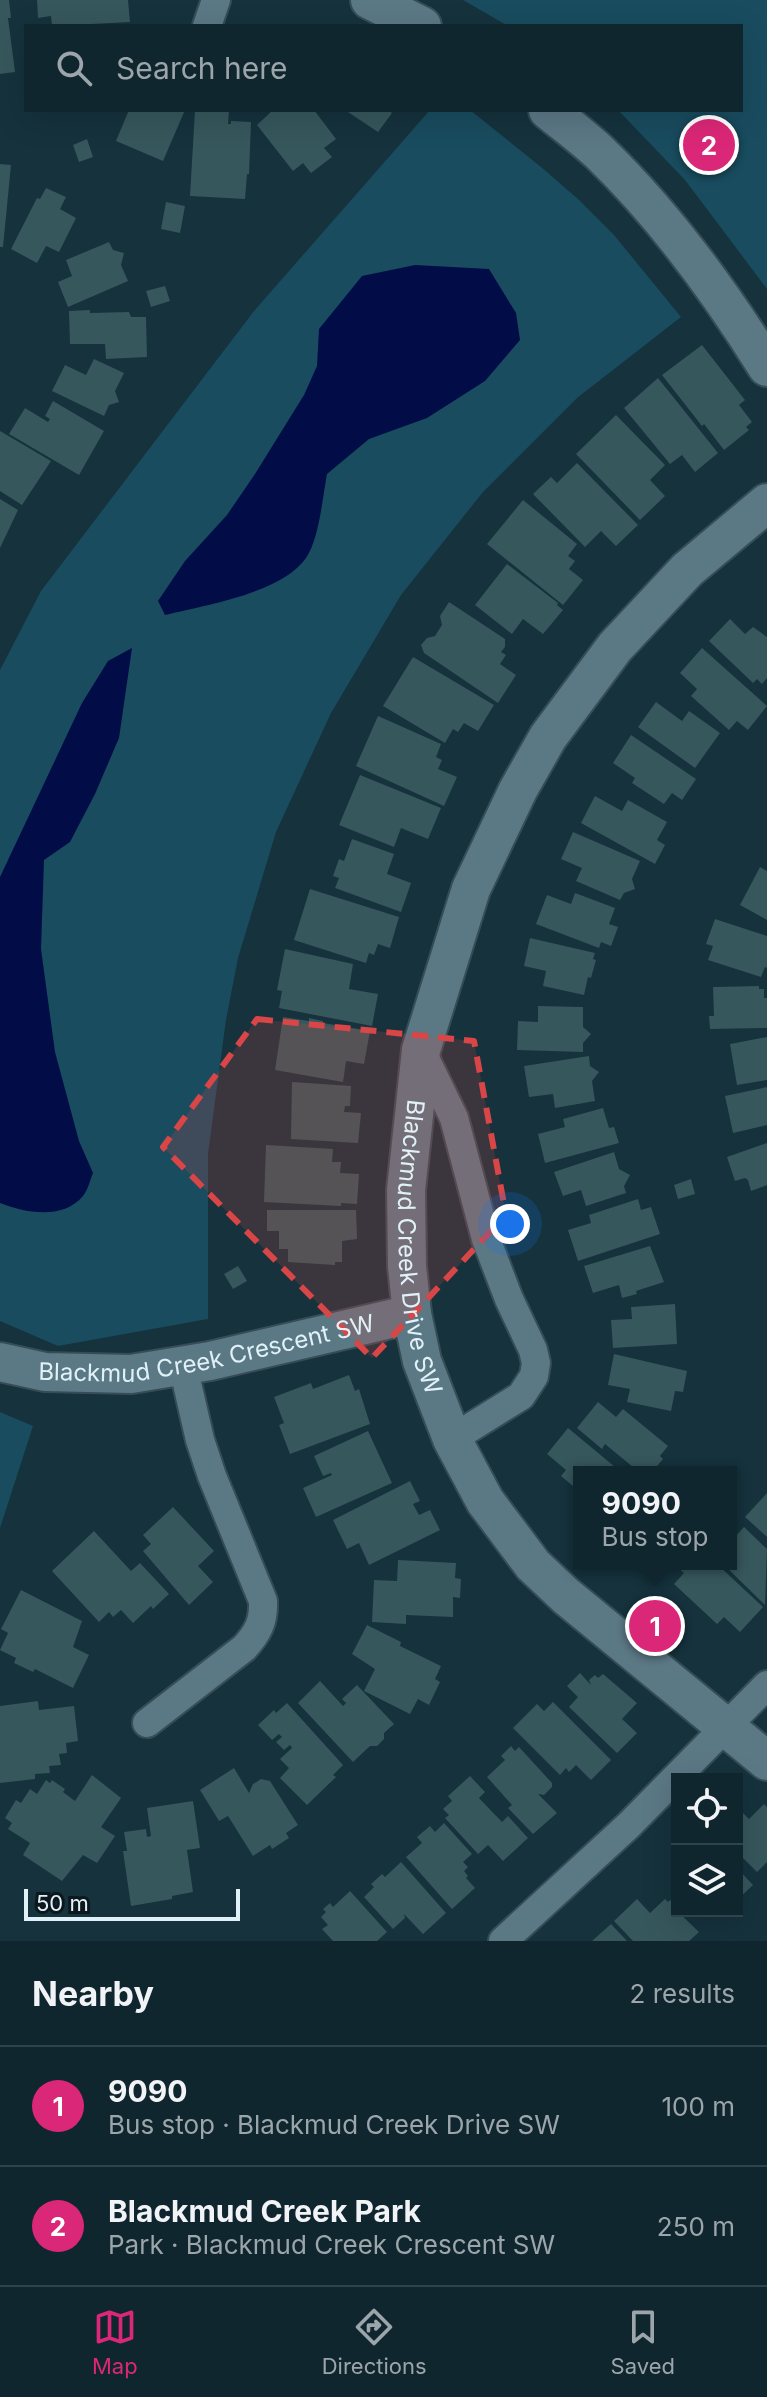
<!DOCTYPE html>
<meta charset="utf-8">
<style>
body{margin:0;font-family:Inter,sans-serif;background:#1e323a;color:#f1f3f6}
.controls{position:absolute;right:24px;bottom:24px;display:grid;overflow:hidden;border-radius:0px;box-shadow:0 8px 32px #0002}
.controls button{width:72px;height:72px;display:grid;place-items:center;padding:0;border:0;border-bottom:2px solid #30434a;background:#10262e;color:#f1f3f6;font:40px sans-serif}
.scale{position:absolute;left:24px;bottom:20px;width:216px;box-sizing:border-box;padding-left:8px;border:4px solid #e1f1f8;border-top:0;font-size:22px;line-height:28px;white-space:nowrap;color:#e1f1f8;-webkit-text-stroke:6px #0c181d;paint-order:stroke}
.you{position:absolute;left:510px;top:1224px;width:28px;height:28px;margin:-20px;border:6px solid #fff;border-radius:50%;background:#1a73e8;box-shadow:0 0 0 12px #1a73e833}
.badge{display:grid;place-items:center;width:52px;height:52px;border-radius:50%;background:#db2777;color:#fff;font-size:26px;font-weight:700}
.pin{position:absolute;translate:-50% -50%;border:4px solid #fff;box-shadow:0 2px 8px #0006}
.popup{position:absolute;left:573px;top:1466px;width:164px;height:104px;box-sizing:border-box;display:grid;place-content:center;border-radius:0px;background:#10262e;filter:drop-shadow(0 2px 6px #0005);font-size:26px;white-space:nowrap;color:#9ca5aa}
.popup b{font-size:30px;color:#f1f3f6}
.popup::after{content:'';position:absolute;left:50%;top:100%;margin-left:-16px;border:16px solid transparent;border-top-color:#10262e}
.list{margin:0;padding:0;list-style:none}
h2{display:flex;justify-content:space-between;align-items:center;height:104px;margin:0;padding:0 32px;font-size:34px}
h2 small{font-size:26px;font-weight:400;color:#9ca5aa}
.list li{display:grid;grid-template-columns:52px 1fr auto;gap:24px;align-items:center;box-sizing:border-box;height:120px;padding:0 32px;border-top:2px solid #30434a}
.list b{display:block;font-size:30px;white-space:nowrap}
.list p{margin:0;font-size:26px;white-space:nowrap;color:#9ca5aa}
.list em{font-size:26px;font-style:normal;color:#9ca5aa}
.icon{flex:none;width:44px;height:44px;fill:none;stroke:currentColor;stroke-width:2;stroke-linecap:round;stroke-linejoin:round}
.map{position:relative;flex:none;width:767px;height:1941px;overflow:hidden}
.search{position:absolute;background:#10262e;box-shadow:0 8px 32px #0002;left:24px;right:24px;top:24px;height:88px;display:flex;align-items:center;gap:20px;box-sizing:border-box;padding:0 28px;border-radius:0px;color:#9ca5aa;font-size:30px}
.sheet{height:344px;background:#10262e}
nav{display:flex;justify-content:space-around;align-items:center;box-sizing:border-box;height:112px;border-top:2px solid #30434a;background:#10262e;font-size:22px;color:#9ca5aa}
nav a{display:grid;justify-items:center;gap:4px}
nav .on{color:#db2777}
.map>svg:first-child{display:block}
.green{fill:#194c5f}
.water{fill:#020d47}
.building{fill:#36575c}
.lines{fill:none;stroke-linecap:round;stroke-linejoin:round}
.street-casing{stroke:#364d56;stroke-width:32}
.secondary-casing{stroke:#364d56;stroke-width:42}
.street{stroke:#5b7885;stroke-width:28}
.secondary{stroke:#5b7885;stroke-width:38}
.marked{fill:#d84647;fill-opacity:0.2;stroke:#d84647;stroke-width:6;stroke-dasharray:16 10;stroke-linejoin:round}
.labels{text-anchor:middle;stroke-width:8;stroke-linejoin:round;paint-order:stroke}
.street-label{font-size:24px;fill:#e1f1f8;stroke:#0c181d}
</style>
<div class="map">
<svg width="767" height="1941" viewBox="0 0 767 1941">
<rect width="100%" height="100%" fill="#15323d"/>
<g class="green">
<polygon points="463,0 767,0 767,289 685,180 618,110 741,110 741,26 508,26"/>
<polygon points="430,110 470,110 541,167 578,199 614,235 681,317 577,398 483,492 401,595 331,713 276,832 238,958 226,1020 208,1154 208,1319 58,1346 0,1321 0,670 41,591 254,311"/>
<polygon points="0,1412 33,1426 0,1528"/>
</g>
<g class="water">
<path d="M415 265 489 269 516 313 520 340 485 381 427 418 369 439 327 474C323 495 319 540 306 558 282 593 205 605 165 615L158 601 185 561 227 515 255 474 304 395 317 366 319 329 362 276Z"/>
<path d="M132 648 119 738 95 794 70 842 44 860 41 949 55 1052 79 1141 93 1173C90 1180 88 1190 83 1196 63 1220 25 1213 0 1203V877L82 703 108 661Z"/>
</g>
<g class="building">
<polygon points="0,0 9,0 11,18 8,18 15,72 0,74"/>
<polygon points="37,0 128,0 130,22 52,26 51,16 38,18"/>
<polygon points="129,110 185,110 163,161 116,141"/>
<polygon points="195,110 229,110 228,124 231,124 231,121 251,122 249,174 247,174 245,199 190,196"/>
<polygon points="273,110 314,110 336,139 324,148 332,157 311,173 303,163 293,171 257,125"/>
<polygon points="345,110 388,110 392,113 378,132"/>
<polygon points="87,139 93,157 79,162 73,145"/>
<polygon points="0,164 11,165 3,247 0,247"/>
<polygon points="46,188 66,197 60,209 76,218 59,252 46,246 37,263 11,249 37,198 40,199"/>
<polygon points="166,202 185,206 180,233 161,229"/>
<polygon points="109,242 113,250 124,253 121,265 128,281 68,307 58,282 72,276 66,260"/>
<polygon points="165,286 170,301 151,307 146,291"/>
<polygon points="90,310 90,313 129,312 131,317 146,317 147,357 106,359 105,344 70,344 69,311"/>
<polygon points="702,345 745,400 739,405 752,422 746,427 749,430 724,450 704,424 702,426 662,375"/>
<polygon points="94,359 124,373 115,391 119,402 109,405 104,416 52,391 65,365 86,375"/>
<polygon points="658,378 718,453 695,472 682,455 670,464 624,408"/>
<polygon points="53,401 104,431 79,475 9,434 25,408 48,422 50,419 45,416"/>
<polygon points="616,415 665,465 650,480 665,496 640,520 576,454"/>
<polygon points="0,431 51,461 22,505 0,491"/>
<polygon points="577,463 638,525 616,546 601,531 585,547 533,494 551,477 557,483"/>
<polygon points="0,499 18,510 0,548"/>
<polygon points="523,500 577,544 568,556 575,561 569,569 583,580 563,605 487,544"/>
<polygon points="507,564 558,603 557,605 563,610 543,634 523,619 512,634 475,605"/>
<polygon points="449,602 505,639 505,647 501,652 506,655 500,664 516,675 498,703 424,653 421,645 427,638 435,636 442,625 440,616"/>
<polygon points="730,619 745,634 753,627 767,637 767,678 762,684 757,679 753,683 709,641"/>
<polygon points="702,648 767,706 748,730 737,721 729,730 691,696 697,689 680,673"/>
<polygon points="413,657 494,705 478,731 464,723 458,732 453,729 445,743 383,706"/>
<polygon points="656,702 682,721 689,711 720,733 695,768 638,727"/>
<polygon points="378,716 441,744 436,757 442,760 438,769 457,777 444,806 356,766"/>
<polygon points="631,735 696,779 682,800 672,793 664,804 632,783 635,778 613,763"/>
<polygon points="360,775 441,808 428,839 401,828 394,847 339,825"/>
<polygon points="595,796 622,811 628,800 667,822 657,840 665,845 655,864 581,823"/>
<polygon points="573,832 640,861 632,879 635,889 624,893 620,900 576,881 582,868 561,859"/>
<polygon points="352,839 394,854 387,874 411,883 401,912 335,888 339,878 333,876 339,859 344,861"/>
<polygon points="760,867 767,871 767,920 740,905"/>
<polygon points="310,889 399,917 390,948 378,944 374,955 369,953 366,963 294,940"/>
<polygon points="575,893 615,908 609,924 618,927 611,946 601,942 599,948 536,924 547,895 571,904"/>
<polygon points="715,919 767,936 767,968 765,967 761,977 708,960 713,946 706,944"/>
<polygon points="530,938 595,953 593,959 596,960 591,978 588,977 584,995 543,986 546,971 524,966"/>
<polygon points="285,949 353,964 349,989 378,994 372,1026 279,1008 282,991 277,990"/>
<polygon points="759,986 759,989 764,989 764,998 767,998 767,1028 710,1029 709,1016 714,1016 713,987"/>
<polygon points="538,1006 583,1007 583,1027 591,1034 583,1043 583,1052 517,1050 518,1021 538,1022"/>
<polygon points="283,1017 309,1021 309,1018 323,1021 323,1023 370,1031 364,1064 346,1061 343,1082 275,1070"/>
<polygon points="767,1037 767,1080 737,1085 730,1044"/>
<polygon points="589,1056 590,1066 599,1072 592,1081 595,1101 555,1108 553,1094 529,1097 524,1066"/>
<polygon points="292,1082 351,1086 350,1106 345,1106 344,1112 361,1113 358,1143 291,1139"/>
<polygon points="767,1087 767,1125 733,1133 725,1096"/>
<polygon points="603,1108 609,1128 614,1127 619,1143 545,1163 538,1134 565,1127 563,1119"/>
<polygon points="767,1143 767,1185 751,1191 748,1180 745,1178 735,1181 727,1157"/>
<polygon points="266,1145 333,1149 332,1162 341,1162 340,1173 359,1174 357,1204 341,1203 341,1206 264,1202"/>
<polygon points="614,1152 619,1169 630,1175 624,1186 626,1193 586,1206 581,1190 563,1196 554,1172"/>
<polygon points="691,1179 695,1194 678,1199 674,1185"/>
<polygon points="638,1199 641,1210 651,1207 660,1234 578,1261 568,1230 591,1223 589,1215"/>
<polygon points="267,1210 356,1210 357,1239 342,1241 342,1262 335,1262 335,1265 288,1262 288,1249 279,1249 279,1231 267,1231"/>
<polygon points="650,1246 664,1282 636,1291 637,1294 622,1298 619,1285 593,1293 584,1266"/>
<polygon points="238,1266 247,1281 233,1289 224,1274"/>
<polygon points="675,1304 677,1344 613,1348 611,1320 632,1319 631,1307"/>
<polygon points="614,1354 687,1371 683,1392 675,1391 671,1411 627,1402 630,1389 608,1385"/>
<polygon points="349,1375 355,1391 359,1389 370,1424 290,1454 279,1425 284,1423 274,1397 311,1383 313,1389"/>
<polygon points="598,1402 616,1417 623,1409 668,1446 660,1456 663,1459 652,1472 639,1472 605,1444 602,1449 577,1428"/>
<polygon points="568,1428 621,1472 579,1472 579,1491 561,1476 566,1470 547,1454"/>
<polygon points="368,1431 392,1483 316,1517 303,1488 332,1475 331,1473 323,1476 314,1456"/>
<polygon points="410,1481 420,1501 413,1504 419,1515 430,1510 440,1530 369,1565 359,1543 347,1549 333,1520"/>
<polygon points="767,1493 767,1537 745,1517"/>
<polygon points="173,1507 214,1551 198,1566 213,1582 189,1605 143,1551 151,1544 143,1535"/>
<polygon points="744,1527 767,1549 765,1605 723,1564 731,1564 731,1541"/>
<polygon points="94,1531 131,1571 140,1563 169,1594 153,1609 151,1606 133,1623 121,1610 113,1617 109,1612 99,1622 52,1571"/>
<polygon points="398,1560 456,1563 455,1578 461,1579 460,1598 453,1597 453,1617 406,1615 406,1624 372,1622 374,1580 397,1581"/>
<polygon points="679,1564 717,1564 763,1607 740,1632 724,1617 717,1624 674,1584 684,1573 677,1567"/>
<polygon points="21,1590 82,1621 73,1647 89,1655 73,1688 35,1669 33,1672 14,1663 16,1658 0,1650 8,1633 1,1629"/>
<polygon points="367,1625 401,1642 400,1646 441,1666 435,1679 440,1682 429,1705 418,1699 410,1714 364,1691 375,1669 352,1654"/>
<polygon points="580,1673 591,1685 589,1680 595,1675 598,1678 603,1674 637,1703 622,1719 637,1733 617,1753 569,1707 578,1697 567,1686"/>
<polygon points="320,1681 343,1706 346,1703 342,1699 357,1685 394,1724 384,1733 384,1739 377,1746 370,1746 353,1762 298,1703"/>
<polygon points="38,1701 39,1710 74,1706 78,1741 66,1743 67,1753 59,1754 61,1765 49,1766 50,1773 35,1774 35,1779 0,1783 0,1706"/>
<polygon points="553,1702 611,1760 591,1780 576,1765 569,1772 566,1768 560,1775 513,1728 537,1704 544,1711"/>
<polygon points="287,1703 343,1765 333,1775 336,1777 307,1805 280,1778 289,1768 280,1759 292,1748 290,1745 284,1750 276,1742 282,1737 279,1734 272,1740 258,1725 274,1710 276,1713"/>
<polygon points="511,1746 515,1751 519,1747 552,1783 552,1787 544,1795 538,1794 557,1813 533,1834 508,1808 512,1805 487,1777 505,1760 501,1756"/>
<polygon points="234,1768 249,1793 253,1784 261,1779 270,1781 298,1825 286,1833 289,1838 272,1849 270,1845 253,1856 228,1816 219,1821 200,1790"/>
<polygon points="92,1775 121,1798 101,1827 115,1836 97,1863 83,1855 62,1881 23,1855 30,1843 8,1829 12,1823 5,1818 16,1800 21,1803 30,1789 37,1794 46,1780 50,1783 52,1780 65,1789 63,1792 75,1801"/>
<polygon points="470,1776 485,1792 479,1798 502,1822 508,1816 528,1838 503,1861 488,1845 478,1854 445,1818 449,1815 443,1809 452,1801 448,1796"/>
<polygon points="193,1801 200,1848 187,1850 193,1892 172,1896 172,1899 131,1906 123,1851 127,1851 124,1832 146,1829 147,1837 151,1836 147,1808"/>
<polygon points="764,1804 767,1807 767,1862 757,1872 737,1852 737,1807 749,1819"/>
<polygon points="444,1823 472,1854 463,1862 468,1867 464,1871 468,1876 466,1878 475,1888 452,1909 406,1857 422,1843 417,1837 430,1826 435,1832"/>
<polygon points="401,1862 446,1913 423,1934 404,1914 405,1918 393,1929 364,1897 374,1887 371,1884 382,1874 385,1877"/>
<polygon points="737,1868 753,1885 737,1900"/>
<polygon points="350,1891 387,1932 377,1941 333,1941 322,1929 328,1925 321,1917 326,1912 323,1909 330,1903 333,1907"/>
<polygon points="637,1899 650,1913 665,1899 668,1902 670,1900 677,1911 699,1932 689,1941 633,1941 614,1921"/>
<polygon points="611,1924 627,1941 592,1941"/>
</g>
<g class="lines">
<g class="street-casing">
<g id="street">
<polyline points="207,26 216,0"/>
<polyline points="421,1050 454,1118 486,1239 509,1299 533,1350 536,1363 534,1376 521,1396 452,1439"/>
<path d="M147 1723 244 1648C258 1633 264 1621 263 1601L212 1476 200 1440 183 1366"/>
<polyline points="503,1941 629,1825 767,1685"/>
</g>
</g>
<g class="secondary-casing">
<g id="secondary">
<polyline points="370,0 422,26"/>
<path d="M548 110C565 124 584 138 600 153 666 217 719 290 767 367"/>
<path id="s1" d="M767 503 687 570 615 647 548 737 518 790 471 889 421 1050 406 1190 407 1266 412 1314 422 1361 452 1439 485 1501 533 1565 566 1596 767 1761"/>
<path id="s2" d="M0 1362 45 1372 131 1374 210 1361 412 1314"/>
</g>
</g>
<use href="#street" class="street"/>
<use href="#secondary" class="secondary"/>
</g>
<path class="marked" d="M257 1019 474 1041 506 1215 372 1358 163 1147Z"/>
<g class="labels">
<g class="street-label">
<text dy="8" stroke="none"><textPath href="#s1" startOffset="860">Blackmud Creek Drive SW</textPath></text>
<text dy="8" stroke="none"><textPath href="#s2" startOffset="210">Blackmud Creek Crescent SW</textPath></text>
</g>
</g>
</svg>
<div class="controls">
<button><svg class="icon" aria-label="locate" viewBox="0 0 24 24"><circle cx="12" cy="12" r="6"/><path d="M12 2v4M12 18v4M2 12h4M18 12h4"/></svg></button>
<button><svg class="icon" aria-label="layers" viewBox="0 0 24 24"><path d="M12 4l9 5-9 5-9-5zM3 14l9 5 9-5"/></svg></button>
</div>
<div class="scale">50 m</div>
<div class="you"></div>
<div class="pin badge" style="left:655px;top:1626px">1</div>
<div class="popup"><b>9090</b>Bus stop</div>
<div class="pin badge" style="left:709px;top:145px">2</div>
<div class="search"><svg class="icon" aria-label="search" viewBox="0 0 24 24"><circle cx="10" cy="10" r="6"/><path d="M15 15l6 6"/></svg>Search here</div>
</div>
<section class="sheet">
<h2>Nearby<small>2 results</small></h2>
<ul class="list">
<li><span class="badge">1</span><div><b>9090</b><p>Bus stop · Blackmud Creek Drive SW</p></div><em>100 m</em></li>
<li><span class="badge">2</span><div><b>Blackmud Creek Park</b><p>Park · Blackmud Creek Crescent SW</p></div><em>250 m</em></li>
</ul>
</section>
<nav>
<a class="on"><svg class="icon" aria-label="map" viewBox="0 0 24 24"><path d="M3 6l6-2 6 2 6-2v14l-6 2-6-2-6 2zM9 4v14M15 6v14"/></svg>Map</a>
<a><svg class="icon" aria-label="directions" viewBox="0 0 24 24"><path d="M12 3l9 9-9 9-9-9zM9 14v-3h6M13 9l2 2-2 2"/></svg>Directions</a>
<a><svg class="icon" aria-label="saved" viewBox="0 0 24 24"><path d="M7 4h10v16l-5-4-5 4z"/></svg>Saved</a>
</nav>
